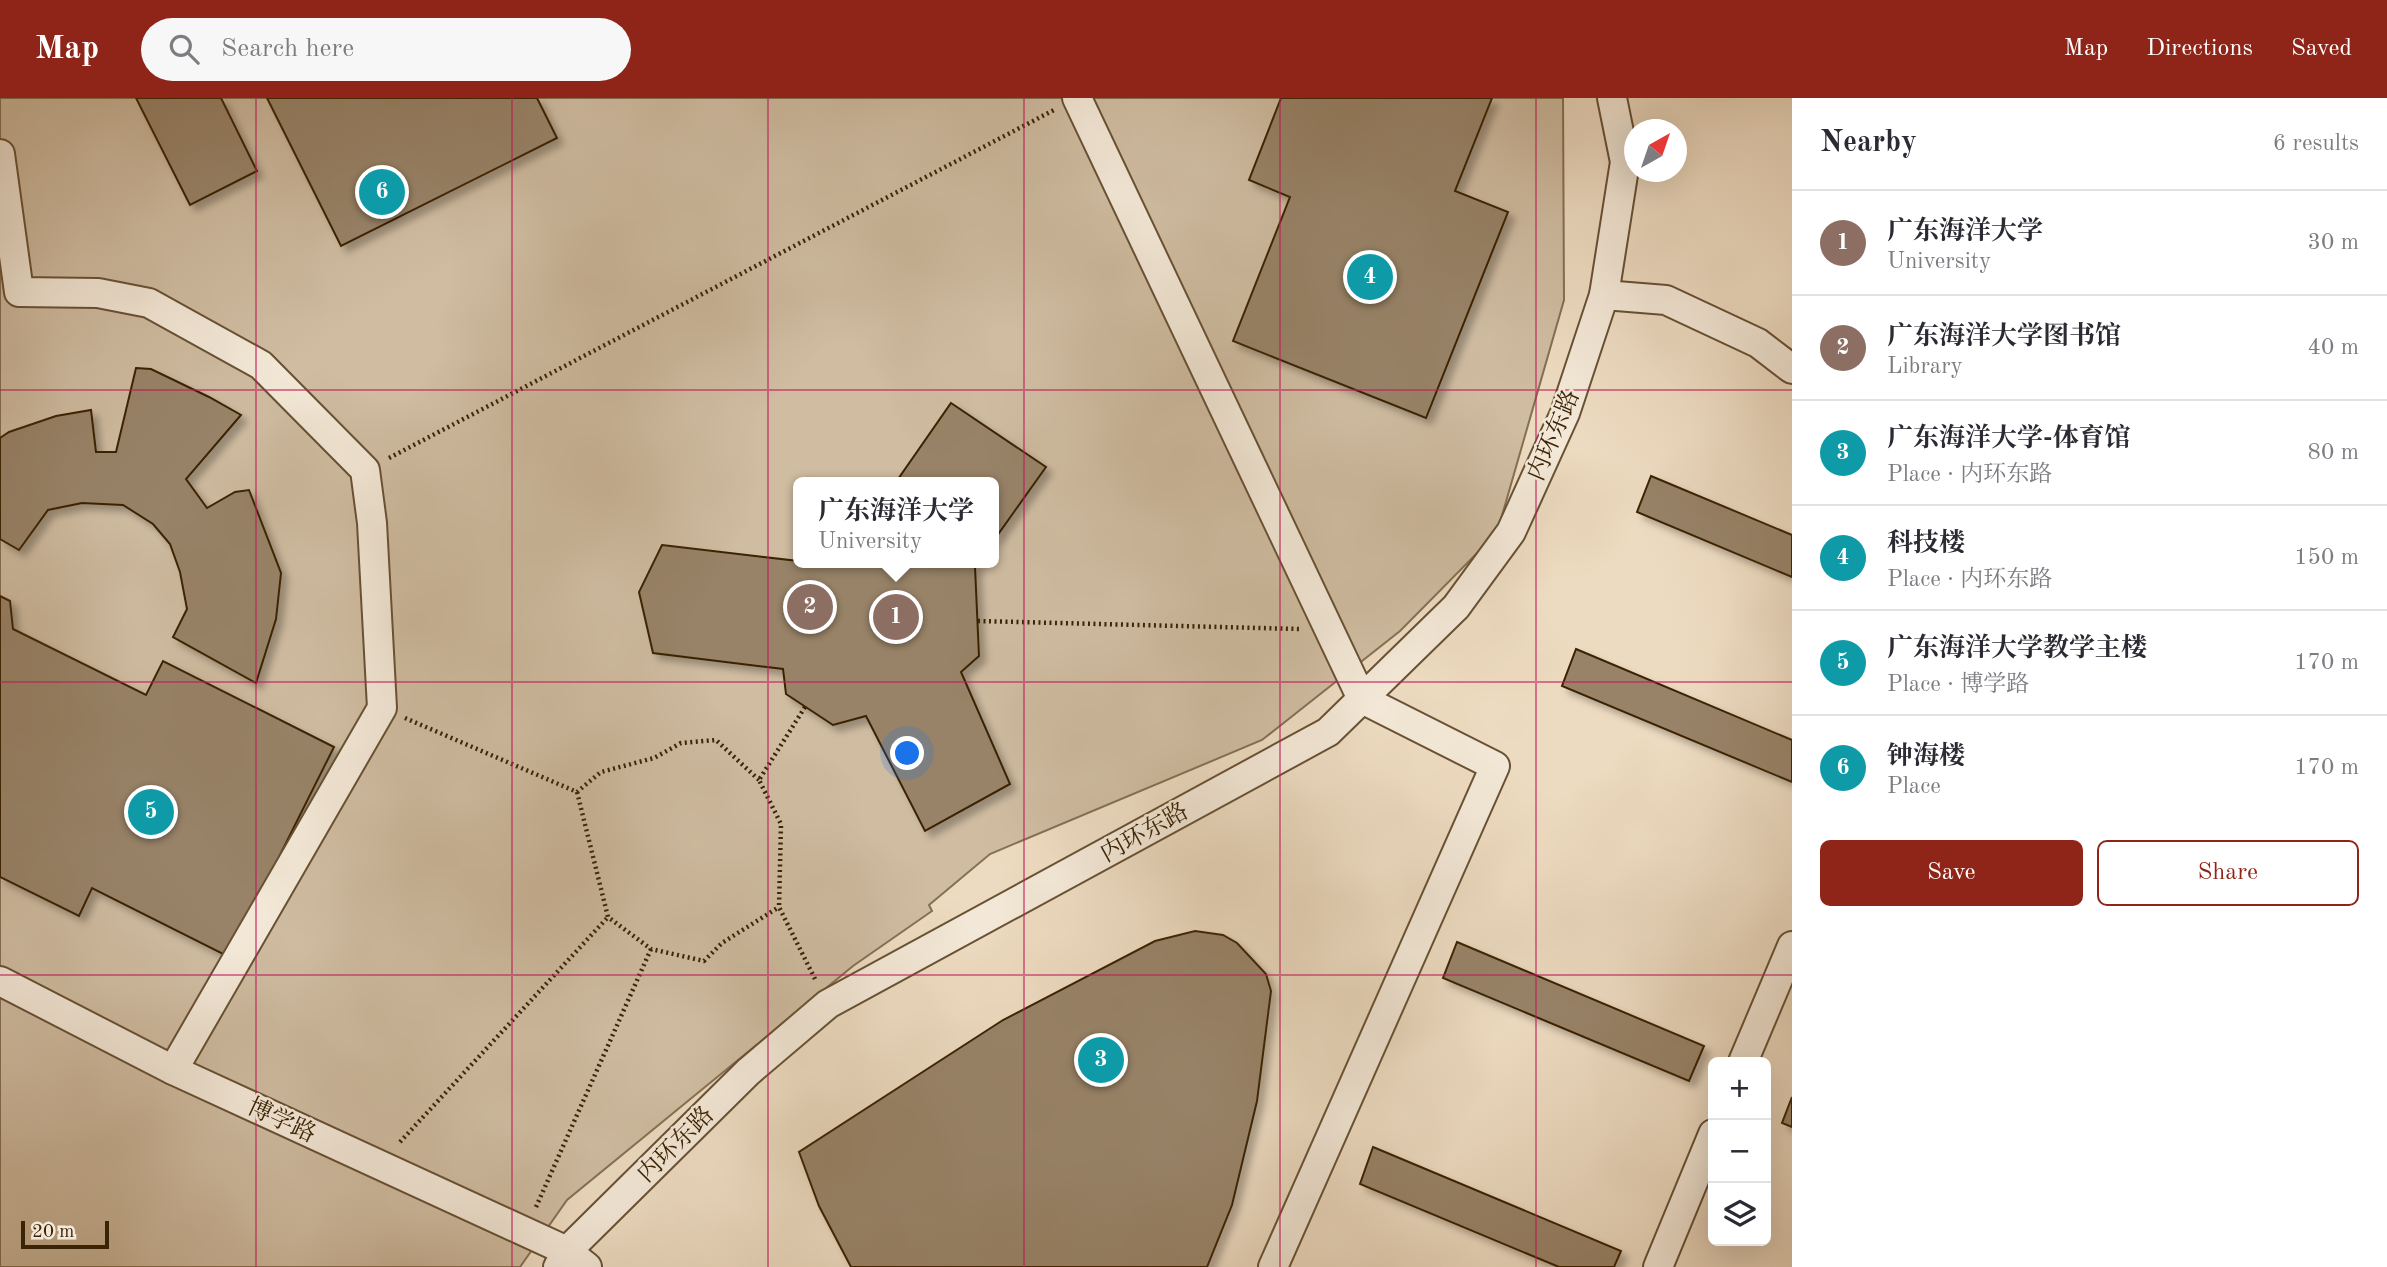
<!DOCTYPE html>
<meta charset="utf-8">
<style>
body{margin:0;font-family:"Old Standard TT","Noto Serif SC",serif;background:#f7f7f7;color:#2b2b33}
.controls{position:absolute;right:21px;bottom:21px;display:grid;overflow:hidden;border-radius:10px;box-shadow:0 7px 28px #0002}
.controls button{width:63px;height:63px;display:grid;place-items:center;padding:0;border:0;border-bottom:2px solid #e1e1e2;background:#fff;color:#2b2b33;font:35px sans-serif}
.compass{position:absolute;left:1624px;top:21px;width:63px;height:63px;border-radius:50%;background:#fff;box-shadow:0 7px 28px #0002;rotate:40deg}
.scale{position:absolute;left:21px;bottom:18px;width:88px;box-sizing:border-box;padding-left:7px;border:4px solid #3b2305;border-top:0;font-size:19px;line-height:24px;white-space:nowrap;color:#3b2305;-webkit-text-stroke:5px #f3e8d7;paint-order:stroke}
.you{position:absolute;left:908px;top:656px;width:24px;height:24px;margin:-18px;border:5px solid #fff;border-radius:50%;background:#1a73e8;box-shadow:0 0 0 10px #1a73e833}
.badge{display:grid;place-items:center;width:46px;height:46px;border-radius:50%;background:#8f2418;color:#fff;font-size:23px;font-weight:700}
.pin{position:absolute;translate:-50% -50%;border:4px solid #fff;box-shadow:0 2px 7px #0006}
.popup{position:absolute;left:793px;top:379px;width:206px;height:91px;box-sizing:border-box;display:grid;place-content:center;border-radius:10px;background:#fff;filter:drop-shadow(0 2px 5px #0005);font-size:23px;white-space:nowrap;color:#7c7c81}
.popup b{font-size:26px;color:#2b2b33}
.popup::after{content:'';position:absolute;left:50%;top:100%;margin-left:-14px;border:14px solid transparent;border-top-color:#fff}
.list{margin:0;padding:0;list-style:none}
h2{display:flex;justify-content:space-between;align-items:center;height:91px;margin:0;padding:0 28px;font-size:30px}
h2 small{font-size:23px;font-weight:400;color:#7c7c81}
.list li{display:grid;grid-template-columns:46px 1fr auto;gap:21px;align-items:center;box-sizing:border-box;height:105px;padding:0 28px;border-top:2px solid #e1e1e2}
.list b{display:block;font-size:26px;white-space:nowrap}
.list p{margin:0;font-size:23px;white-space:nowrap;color:#7c7c81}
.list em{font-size:23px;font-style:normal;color:#7c7c81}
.actions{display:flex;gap:14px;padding:21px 28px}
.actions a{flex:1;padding:16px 0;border:2px solid #8f2418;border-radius:10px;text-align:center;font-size:24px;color:#8f2418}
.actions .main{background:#8f2418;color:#fff}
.icon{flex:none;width:38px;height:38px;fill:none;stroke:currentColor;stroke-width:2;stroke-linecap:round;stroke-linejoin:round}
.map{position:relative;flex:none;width:1792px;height:1169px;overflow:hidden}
header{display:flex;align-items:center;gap:42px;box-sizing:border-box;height:98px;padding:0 35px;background:#8f2418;color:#fff}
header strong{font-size:33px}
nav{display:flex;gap:38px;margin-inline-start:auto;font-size:24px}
.search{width:490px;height:63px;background:#f7f7f7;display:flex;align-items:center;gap:18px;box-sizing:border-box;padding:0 24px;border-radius:38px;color:#7c7c81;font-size:26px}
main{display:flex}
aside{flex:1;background:#fff}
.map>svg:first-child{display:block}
.green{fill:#cfbca1;stroke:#857053;stroke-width:2;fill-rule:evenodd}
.building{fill:#988367;stroke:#3b2305;stroke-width:2;filter:url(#shadow)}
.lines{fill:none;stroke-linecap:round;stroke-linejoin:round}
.minor-casing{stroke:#685134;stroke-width:32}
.path{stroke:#3b2305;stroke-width:4.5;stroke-dasharray:2 3.5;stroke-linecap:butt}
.minor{stroke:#f3e8d7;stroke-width:28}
.grid{fill:none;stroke:#c2185b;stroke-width:2;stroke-opacity:0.55}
.labels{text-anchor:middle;stroke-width:5;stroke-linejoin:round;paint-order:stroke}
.street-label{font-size:24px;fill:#3b2305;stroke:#f3e8d7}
</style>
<header>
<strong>Map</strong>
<div class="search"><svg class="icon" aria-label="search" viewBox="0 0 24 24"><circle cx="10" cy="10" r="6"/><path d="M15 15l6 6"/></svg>Search here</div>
<nav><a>Map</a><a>Directions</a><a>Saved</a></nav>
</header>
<main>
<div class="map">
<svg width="1792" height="1169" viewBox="0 0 1792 1169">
<defs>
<filter id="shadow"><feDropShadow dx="6" dy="6" stdDeviation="3.5" flood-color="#0004"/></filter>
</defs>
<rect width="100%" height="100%" fill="#eddbc1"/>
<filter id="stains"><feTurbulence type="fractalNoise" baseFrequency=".00286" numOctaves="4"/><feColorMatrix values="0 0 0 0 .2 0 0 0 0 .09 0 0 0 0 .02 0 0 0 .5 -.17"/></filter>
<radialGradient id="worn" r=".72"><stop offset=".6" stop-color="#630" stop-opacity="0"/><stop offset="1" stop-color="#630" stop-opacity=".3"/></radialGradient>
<path class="green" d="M0 0H1563L1564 202 1497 435 1400 533 1262 642 990 756 929 807 932 813 853 868 567 1102 520 1169H0ZM798 384H994V465H798Z"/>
<g class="building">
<polygon points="136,0 221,0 257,73 190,107"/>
<polygon points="267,0 537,0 557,40 341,148"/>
<polygon points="1281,0 1492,0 1455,93 1508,114 1426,320 1233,243 1290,99 1249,82"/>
<polygon points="136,270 151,271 209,299 241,317 186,381 207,410 235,394 249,392 281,475 276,521 256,585 173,539 187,511 180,474 170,446 153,426 123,407 82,405 48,412 19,452 0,441 0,340 9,334 56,318 91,312 96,354 116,354"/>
<polygon points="951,305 1046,369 994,442 994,384 896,384"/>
<polygon points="1651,378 1792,437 1792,479 1637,414"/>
<polygon points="662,447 798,463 798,465 978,465 975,469 979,558 961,574 1010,686 925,733 866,618 833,627 786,596 783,571 653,555 639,494"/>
<polygon points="0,498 10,503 13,531 146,597 163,563 334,649 229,859 92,790 79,818 0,779"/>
<polygon points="1576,551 1792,642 1792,684 1562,588"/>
<polygon points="1195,833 1223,837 1237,845 1266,876 1271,893 1257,1003 1232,1107 1207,1169 851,1169 819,1108 799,1054 1003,922 1155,843"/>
<polygon points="1457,844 1704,948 1689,983 1443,880"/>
<polygon points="1792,999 1792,1029 1782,1025"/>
<polygon points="1373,1049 1621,1153 1614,1169 1559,1169 1360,1086"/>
</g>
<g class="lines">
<g class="minor-casing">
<g id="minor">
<polyline points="1077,0 1362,601 1495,668 1273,1169"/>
<polyline points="0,56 19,194 98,195 149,205 261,267 365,372 372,425 382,610 173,972"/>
<polyline points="1604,197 1666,202 1758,245 1792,271"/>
<polyline points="0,883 173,972 567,1153 587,1169"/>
<polyline points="1743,964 1792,848"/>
<polyline points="558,1169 567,1153 748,974 828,906 1328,634 1456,509 1511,434 1565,315 1604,197 1625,64 1612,0"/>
<polyline points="1658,1169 1713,1036"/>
</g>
</g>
<g class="path">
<polyline points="389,360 1054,12"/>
<polyline points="978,523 1300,531"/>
<polyline points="805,609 759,682 781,726 779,809 816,883"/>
<polyline points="405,620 577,694 601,674 654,660 681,645 716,642 759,682"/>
<polyline points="577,694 608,819 651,851 704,863 722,845 779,809"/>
<polyline points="400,1044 608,819"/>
<polyline points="536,1109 651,851"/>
</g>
<use href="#minor" class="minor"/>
</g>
<path class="grid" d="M256 0V1169M512 0V1169M768 0V1169M1024 0V1169M1280 0V1169M1536 0V1169M0 292H1792M0 584H1792M0 877H1792"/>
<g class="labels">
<g class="street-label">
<text transform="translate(1553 337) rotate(-67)" y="8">内环东路</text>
<text transform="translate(1144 734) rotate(-29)" y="8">内环东路</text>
<text transform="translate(282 1022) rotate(25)" y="8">博学路</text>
<text transform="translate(675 1046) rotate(-45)" y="8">内环东路</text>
</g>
</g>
<rect width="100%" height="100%" filter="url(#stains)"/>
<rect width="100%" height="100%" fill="url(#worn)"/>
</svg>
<div class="controls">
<button>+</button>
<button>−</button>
<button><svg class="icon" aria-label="layers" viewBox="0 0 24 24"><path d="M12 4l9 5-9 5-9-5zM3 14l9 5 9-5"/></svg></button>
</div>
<svg class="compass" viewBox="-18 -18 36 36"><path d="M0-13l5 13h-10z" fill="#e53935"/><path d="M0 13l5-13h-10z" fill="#7c7c81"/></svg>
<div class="scale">20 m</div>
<div class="you"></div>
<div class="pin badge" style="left:896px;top:519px;background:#8d6e63">1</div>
<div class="popup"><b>广东海洋大学</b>University</div>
<div class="pin badge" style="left:810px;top:509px;background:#8d6e63">2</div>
<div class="pin badge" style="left:1101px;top:962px;background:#0f9aa8">3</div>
<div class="pin badge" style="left:1370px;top:179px;background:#0f9aa8">4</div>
<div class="pin badge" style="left:151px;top:714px;background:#0f9aa8">5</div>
<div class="pin badge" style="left:382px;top:94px;background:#0f9aa8">6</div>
</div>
<aside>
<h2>Nearby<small>6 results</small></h2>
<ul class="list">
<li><span class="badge" style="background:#8d6e63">1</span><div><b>广东海洋大学</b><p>University</p></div><em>30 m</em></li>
<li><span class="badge" style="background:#8d6e63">2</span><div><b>广东海洋大学图书馆</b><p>Library</p></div><em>40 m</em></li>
<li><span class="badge" style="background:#0f9aa8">3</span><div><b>广东海洋大学-体育馆</b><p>Place · 内环东路</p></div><em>80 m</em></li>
<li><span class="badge" style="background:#0f9aa8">4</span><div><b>科技楼</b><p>Place · 内环东路</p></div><em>150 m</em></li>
<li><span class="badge" style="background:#0f9aa8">5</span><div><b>广东海洋大学教学主楼</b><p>Place · 博学路</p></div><em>170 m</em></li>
<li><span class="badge" style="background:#0f9aa8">6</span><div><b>钟海楼</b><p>Place</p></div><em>170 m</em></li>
</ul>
<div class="actions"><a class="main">Save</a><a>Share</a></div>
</aside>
</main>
